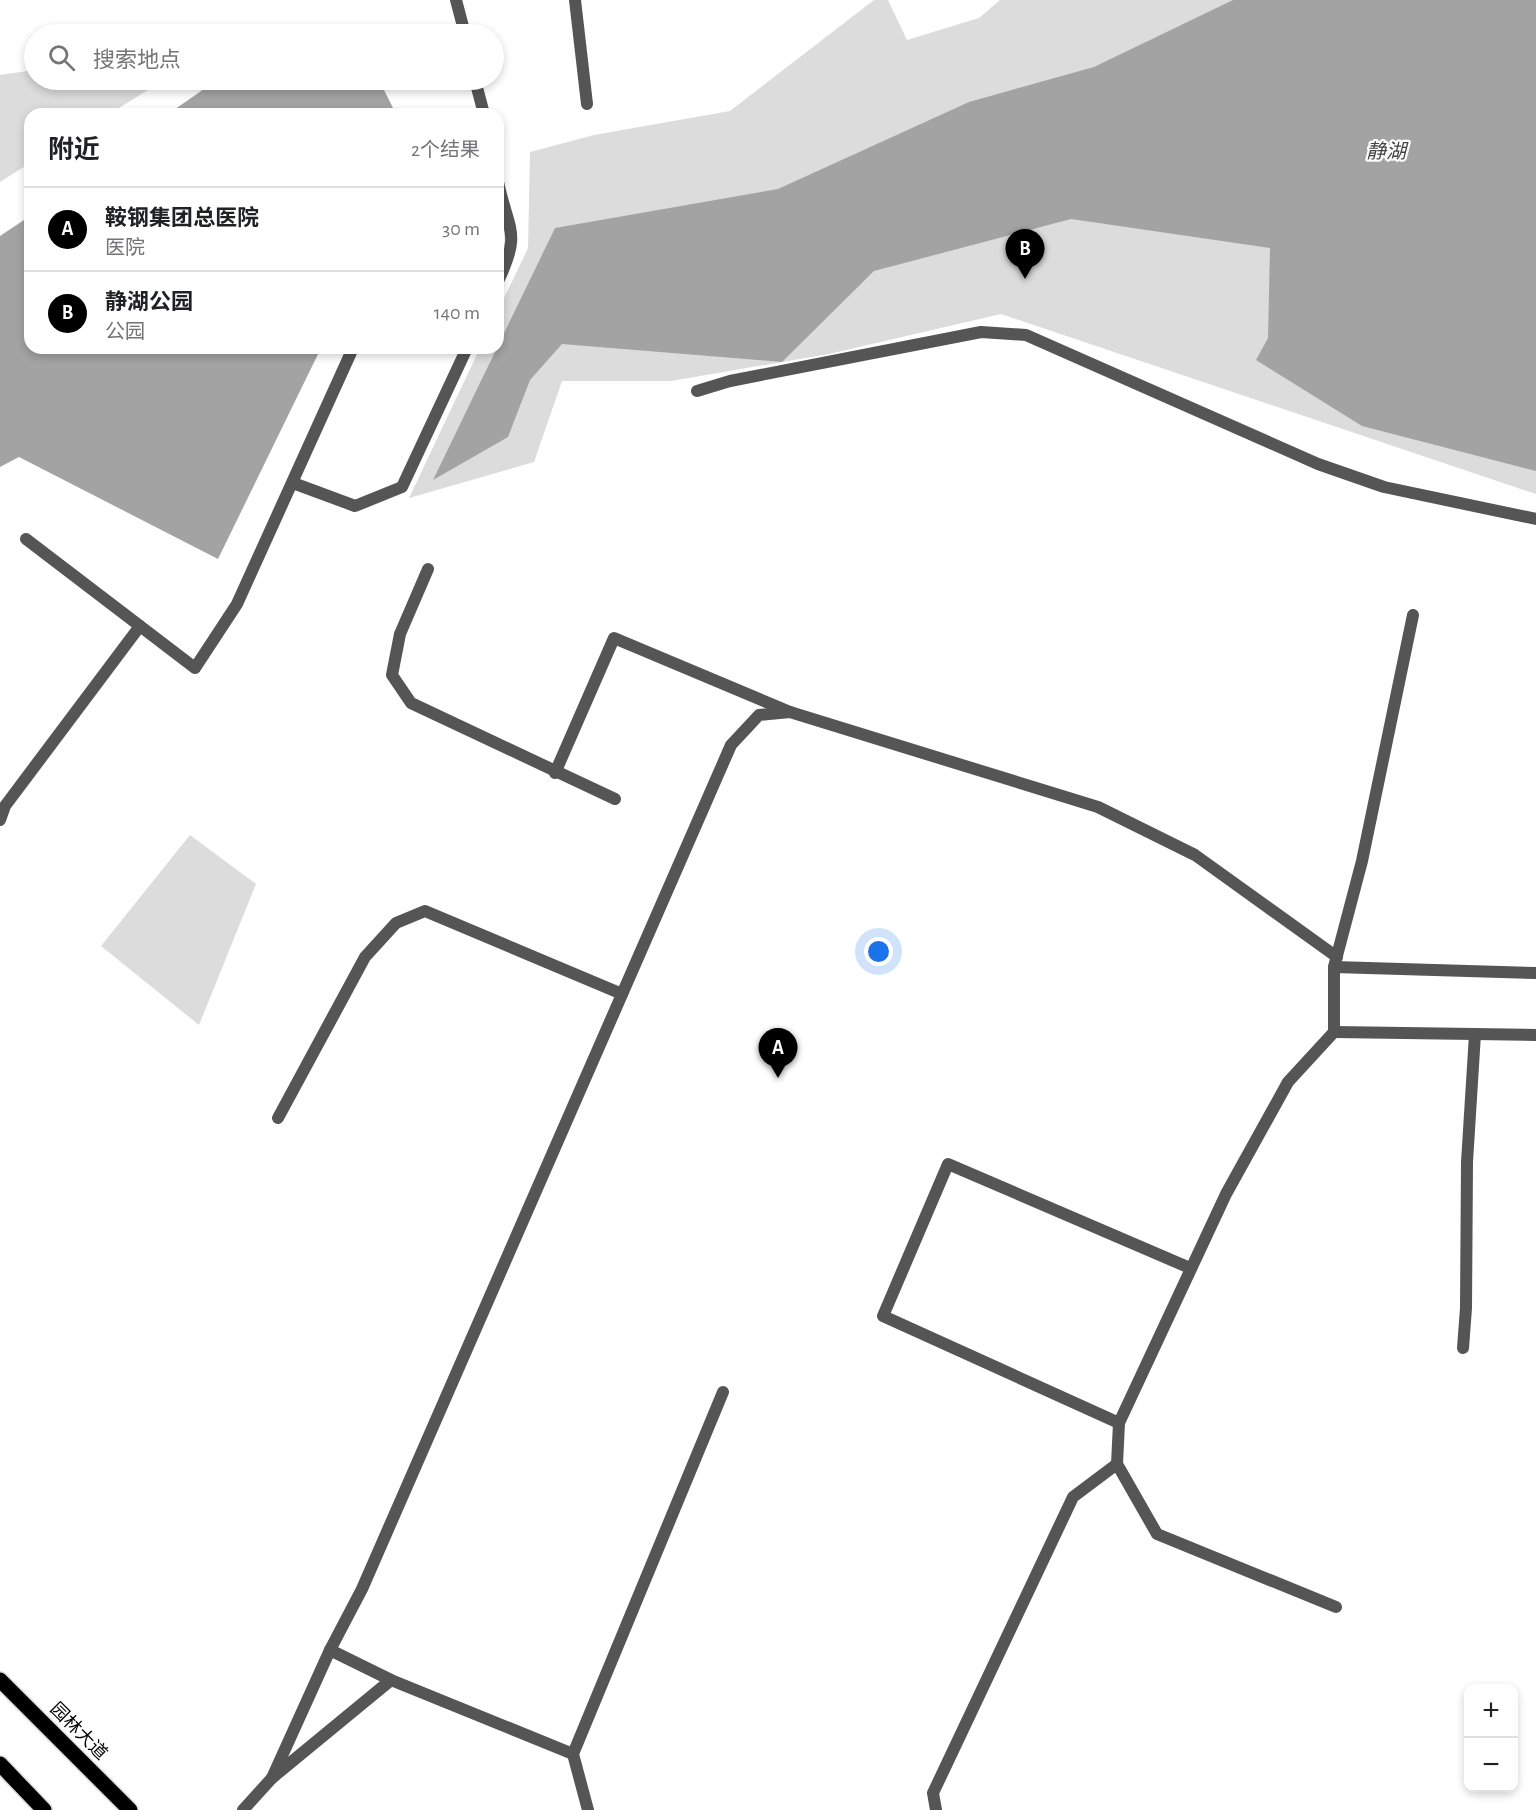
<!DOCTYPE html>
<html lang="zh">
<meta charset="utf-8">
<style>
body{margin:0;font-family:"Alegreya Sans","Noto Sans SC",sans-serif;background:#f2f2f2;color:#202124}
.controls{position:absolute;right:18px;bottom:18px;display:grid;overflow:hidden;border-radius:12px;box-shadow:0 3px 9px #0003}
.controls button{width:54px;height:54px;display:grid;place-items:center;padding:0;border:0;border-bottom:2px solid #e0e0e0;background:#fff;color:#202124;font:30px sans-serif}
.you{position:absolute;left:879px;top:952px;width:21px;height:21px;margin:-15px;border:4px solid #fff;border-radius:50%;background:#1a73e8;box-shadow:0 0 0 9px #1a73e833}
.badge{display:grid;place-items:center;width:39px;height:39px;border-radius:50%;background:#000;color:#fff;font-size:20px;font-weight:700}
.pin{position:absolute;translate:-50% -50px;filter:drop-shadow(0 2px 3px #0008)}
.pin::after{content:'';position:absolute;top:32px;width:21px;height:18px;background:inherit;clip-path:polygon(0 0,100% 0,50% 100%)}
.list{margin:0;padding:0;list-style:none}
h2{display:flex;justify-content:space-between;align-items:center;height:78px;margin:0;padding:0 24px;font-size:26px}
h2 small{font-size:20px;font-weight:400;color:#757577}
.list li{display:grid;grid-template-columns:39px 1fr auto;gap:18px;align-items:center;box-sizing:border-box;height:84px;padding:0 24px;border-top:2px solid #e0e0e0}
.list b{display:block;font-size:22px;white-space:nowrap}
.list p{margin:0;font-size:20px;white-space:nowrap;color:#757577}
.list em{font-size:20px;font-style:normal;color:#757577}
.icon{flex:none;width:33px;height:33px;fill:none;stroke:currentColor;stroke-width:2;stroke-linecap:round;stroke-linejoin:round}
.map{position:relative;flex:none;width:1536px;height:1810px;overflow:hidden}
.search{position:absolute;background:#fff;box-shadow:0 3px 9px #0003;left:24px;top:24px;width:480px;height:66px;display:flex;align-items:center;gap:15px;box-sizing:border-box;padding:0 21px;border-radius:33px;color:#757577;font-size:22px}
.panel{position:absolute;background:#fff;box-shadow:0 3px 9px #0003;left:24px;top:108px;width:480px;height:246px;border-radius:18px}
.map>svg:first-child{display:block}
.green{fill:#dcdcdc}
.water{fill:#a3a3a3}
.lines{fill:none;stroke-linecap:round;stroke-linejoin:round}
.primary-casing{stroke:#dbdbdb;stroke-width:18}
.service{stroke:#555;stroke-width:12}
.minor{stroke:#555;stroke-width:12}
.primary{stroke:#000;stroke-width:15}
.labels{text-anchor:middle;stroke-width:4.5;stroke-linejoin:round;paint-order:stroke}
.street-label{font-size:18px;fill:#000;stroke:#fff}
.water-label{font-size:20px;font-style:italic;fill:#444;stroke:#fff}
</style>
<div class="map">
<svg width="1536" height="1810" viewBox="0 0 1536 1810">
<rect width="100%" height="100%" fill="#fff"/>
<g class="green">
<polygon points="874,0 888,0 907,40 979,18 1000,0 1536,0 1536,494 1001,314 829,354 671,381 562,381 534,462 409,498 480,348 498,348 498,311 528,248 530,152 594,135 730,111"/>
<polygon points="34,70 34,80 164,80 109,114 30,114 30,163 0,182 0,75"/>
<polygon points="190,835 256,884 199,1025 101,946"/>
</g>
<g class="water">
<polygon points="1233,0 1536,0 1536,471 1362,426 1256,360 1268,338 1270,248 1071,219 874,271 782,362 562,344 530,380 508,437 433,480 555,228 778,189 969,102 1094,67"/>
<polygon points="217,80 379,80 396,114 168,114"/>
<polygon points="30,216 30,348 321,348 218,559 19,457 0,467 0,236"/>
</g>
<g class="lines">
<g class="primary-casing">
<g id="primary">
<polyline points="0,1680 130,1810"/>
<polyline points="0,1764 44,1810"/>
</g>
</g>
<g class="service">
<polyline points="456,0 465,34"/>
<polyline points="575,0 587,104"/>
<polyline points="475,80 484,114"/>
<path d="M498 182C508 230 522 232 498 281"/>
<polyline points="293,483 355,506 402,487 467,348"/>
<polyline points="26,539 195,668 237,604 353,348"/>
<polyline points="428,569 400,634 392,675 411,703 615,799"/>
<polyline points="555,773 614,638 790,712"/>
<polyline points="278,1118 365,957 396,923 425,911 622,994"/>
<polyline points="1463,1348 1466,1308 1467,1162 1475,1034"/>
<polyline points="1119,1423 883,1316 948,1164 1190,1268"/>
<polyline points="272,1778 391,1680"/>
<polyline points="588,1810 573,1754 723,1392"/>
</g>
<g class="minor">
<polyline points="697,391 730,381 981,332 1026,335 1318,464 1384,487 1536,519"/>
<polyline points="0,820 5,806 140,626"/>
<polyline points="1334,967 1536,973"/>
<polyline points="1334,1032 1536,1035"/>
<polyline points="1336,1607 1157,1534 1117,1464 1119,1423 1226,1194 1288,1082 1334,1032 1334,967 1362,861 1413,615"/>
<polyline points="330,1650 391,1680 573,1754"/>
<polyline points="243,1810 272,1778 330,1650 362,1589 731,745 759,715 790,712 1098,807 1195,855 1337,957"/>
<polyline points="936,1810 933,1793 1073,1497 1117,1464"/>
</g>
<use href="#primary" class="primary"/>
</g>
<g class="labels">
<g class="street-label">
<text transform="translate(79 1731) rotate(45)" y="6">园林大道</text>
</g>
<g class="water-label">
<text x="1386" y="158">静湖</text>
</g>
</g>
</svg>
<div class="controls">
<button>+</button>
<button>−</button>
</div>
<div class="you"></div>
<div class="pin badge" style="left:778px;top:1078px">A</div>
<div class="pin badge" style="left:1025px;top:279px">B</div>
<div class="search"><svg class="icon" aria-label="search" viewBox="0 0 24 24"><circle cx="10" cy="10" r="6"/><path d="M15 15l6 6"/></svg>搜索地点</div>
<section class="panel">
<h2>附近<small>2个结果</small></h2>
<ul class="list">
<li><span class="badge">A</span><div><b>鞍钢集团总医院</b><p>医院</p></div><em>30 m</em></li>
<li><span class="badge">B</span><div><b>静湖公园</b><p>公园</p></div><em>140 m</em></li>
</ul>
</section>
</div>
